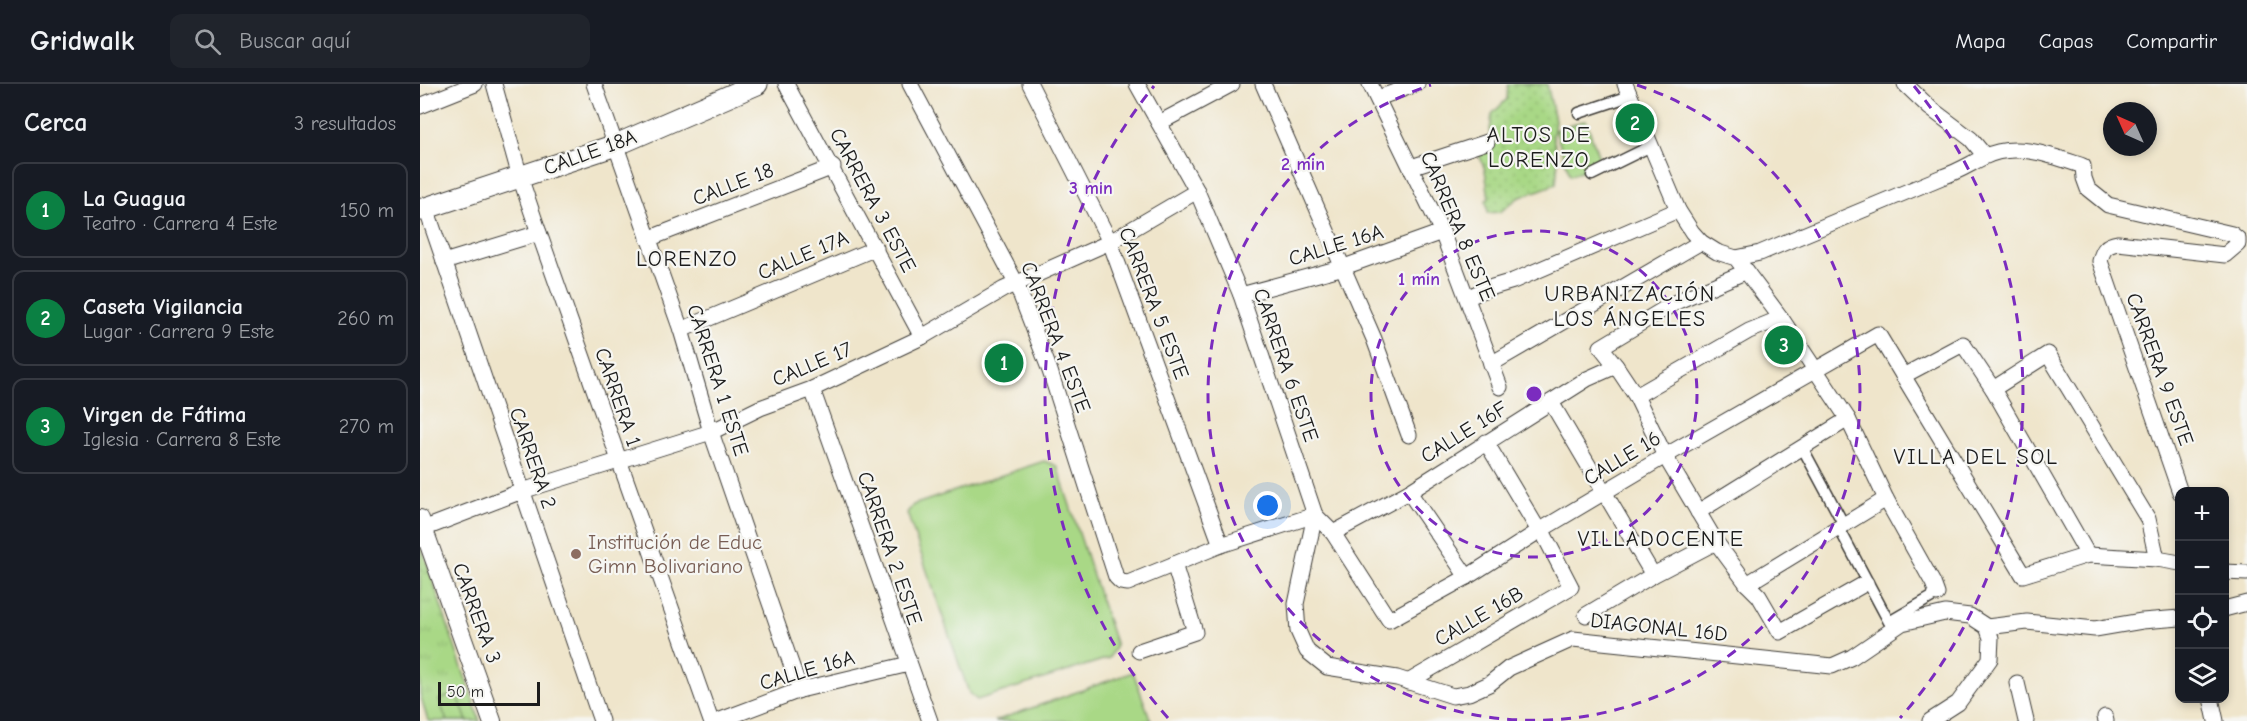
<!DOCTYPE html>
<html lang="es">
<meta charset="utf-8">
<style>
body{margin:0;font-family:"Comic Neue",sans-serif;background:#20242c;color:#f1f3f6}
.controls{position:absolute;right:18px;bottom:18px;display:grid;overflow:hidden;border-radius:12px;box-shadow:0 3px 9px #0003}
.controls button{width:54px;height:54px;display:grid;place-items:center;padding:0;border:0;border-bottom:2px solid #363941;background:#171b24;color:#f1f3f6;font:30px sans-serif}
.compass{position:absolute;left:1683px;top:18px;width:54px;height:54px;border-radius:50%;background:#171b24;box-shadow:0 3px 9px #0003;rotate:315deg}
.scale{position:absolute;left:18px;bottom:15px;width:102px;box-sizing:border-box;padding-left:6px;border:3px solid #1c1c1c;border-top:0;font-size:16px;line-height:21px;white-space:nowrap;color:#1c1c1c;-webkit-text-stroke:4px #f6f6f2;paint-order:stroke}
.you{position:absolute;left:848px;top:422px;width:21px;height:21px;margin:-15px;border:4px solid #fff;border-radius:50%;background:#1a73e8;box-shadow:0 0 0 9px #1a73e833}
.badge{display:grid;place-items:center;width:39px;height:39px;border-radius:50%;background:#0b8043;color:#fff;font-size:20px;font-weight:700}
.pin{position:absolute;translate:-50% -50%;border:3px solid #fff;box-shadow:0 2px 6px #0006}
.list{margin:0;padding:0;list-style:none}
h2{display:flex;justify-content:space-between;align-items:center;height:78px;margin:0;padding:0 24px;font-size:26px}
h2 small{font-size:20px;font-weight:400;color:#9ea1a6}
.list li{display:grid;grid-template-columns:39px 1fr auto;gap:18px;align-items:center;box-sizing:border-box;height:96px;margin:0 12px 12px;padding:0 12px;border:2px solid #363941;border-radius:12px}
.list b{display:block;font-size:22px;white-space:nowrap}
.list p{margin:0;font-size:20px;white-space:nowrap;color:#9ea1a6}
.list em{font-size:20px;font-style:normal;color:#9ea1a6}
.icon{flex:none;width:33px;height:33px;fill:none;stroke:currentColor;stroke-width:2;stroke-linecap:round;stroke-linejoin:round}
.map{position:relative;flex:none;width:1827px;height:637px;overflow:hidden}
header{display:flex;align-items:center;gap:36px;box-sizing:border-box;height:84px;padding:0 30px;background:#171b24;border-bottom:2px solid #363941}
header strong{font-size:28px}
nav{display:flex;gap:33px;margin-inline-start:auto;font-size:21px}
.search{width:420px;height:54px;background:#20242c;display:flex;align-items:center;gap:15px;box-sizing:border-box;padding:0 21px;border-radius:12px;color:#9ea1a6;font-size:22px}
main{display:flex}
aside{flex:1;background:#171b24}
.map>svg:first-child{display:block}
.grass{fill:url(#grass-dots);stroke:#627a51;stroke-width:1.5}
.park{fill:url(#park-tufts);stroke:#627a51;stroke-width:1.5}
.pitch{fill:#a9d886;stroke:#627a51;stroke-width:1.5}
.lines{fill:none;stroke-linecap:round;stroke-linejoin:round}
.pedestrian-casing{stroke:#3c3a36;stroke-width:13}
.minor-casing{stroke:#3c3a36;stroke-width:17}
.tertiary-casing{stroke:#3c3a36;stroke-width:20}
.secondary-casing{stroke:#3c3a36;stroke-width:23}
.pedestrian{stroke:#fff;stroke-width:10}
.minor{stroke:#fff;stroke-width:15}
.tertiary{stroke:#fff;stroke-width:18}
.secondary{stroke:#fff;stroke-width:21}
.ring{fill:none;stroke:#7b2cbf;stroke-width:3;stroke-dasharray:10 8}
.education-dot{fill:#8d6e63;stroke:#f6f6f2;stroke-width:2}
.labels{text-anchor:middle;stroke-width:4.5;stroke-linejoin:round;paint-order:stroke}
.street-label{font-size:21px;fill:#1c1c1c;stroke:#f6f6f2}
.education-label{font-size:21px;fill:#785e54;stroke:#f6f6f2;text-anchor:start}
.neighbourhood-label{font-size:22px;letter-spacing:1.5px;fill:#1c1c1c;stroke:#f6f6f2}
.centre{fill:#7b2cbf;stroke:#f6f6f2;stroke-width:3}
.ring-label{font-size:18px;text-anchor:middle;font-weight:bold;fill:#7b2cbf;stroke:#f6f6f2;stroke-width:4.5;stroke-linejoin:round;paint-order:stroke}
</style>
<header>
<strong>Gridwalk</strong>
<div class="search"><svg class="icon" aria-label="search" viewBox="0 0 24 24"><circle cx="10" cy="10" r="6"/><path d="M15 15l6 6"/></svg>Buscar aquí</div>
<nav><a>Mapa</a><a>Capas</a><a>Compartir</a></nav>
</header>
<main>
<aside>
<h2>Cerca<small>3 resultados</small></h2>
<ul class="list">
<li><span class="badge">1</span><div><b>La Guagua</b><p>Teatro · Carrera 4 Este</p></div><em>150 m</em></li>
<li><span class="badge">2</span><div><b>Caseta Vigilancia</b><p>Lugar · Carrera 9 Este</p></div><em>260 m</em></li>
<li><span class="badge">3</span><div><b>Virgen de Fátima</b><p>Iglesia · Carrera 8 Este</p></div><em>270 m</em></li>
</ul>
</aside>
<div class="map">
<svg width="1827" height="637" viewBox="0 0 1827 637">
<defs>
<pattern id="grass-dots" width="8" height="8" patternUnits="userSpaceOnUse" patternTransform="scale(1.5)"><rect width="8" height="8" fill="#a9d886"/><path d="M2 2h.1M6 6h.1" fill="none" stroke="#91b973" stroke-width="1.8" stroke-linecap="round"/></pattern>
<pattern id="park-tufts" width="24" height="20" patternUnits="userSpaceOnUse" patternTransform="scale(1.5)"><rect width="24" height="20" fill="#a9d886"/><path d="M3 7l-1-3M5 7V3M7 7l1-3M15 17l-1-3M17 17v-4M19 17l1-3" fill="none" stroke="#91b973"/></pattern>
</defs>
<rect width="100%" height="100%" fill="#f6f6f2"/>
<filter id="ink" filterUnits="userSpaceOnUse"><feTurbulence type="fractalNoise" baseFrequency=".0167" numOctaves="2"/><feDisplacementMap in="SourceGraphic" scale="12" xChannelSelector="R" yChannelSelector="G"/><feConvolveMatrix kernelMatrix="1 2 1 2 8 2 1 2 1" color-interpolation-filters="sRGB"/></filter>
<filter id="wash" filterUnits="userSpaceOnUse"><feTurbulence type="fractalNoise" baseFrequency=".008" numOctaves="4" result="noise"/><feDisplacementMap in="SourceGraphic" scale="24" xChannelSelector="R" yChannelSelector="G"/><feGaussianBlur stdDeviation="1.35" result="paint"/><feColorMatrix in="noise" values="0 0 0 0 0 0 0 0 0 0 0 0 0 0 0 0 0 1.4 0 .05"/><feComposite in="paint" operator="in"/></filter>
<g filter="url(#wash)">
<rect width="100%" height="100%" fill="#efe5cb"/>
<polygon class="grass" points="1088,0 1127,0 1135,36 1133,53 1138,74 1136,100 1098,114 1080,128 1068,129 1066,116 1069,115 1065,86 1059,70 1068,64 1072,30 1087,15"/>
<polygon class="park" points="0,459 60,637 8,637 0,610"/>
<g class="pitch">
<polygon points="1166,36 1181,80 1150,91 1135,46"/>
<polygon points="624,377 637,382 696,562 689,574 557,616 549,609 487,429 493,421"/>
<polygon points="713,588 731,637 575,637"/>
<polygon points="37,609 47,637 27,637 19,616"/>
</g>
</g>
<g filter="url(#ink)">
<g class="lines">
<g class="pedestrian-casing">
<g id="pedestrian">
<polyline points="1159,29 1210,12"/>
<polyline points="1172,91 1231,62"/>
<polyline points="1382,363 1424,441"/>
<polyline points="1419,444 1469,538 1517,510"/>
</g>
</g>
<g class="minor-casing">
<g id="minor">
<polyline points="74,0 100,93 119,149 291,637"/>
<polyline points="174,0 261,246 291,348 380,606"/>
<polyline points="366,0 502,253"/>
<polyline points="490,0 596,199 630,287 696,493 701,498 708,499 801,461 895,431"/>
<polyline points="610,0 690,158 801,461"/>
<polyline points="717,0 777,107 821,211 895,431 876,520 878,547 887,567 907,583 977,594 1033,612 1049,609 1069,600 1089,584 1153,555 1412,582 1432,573 1482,539 1525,529 1550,532 1567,543 1571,554 1570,575 1538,619 1510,637"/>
<polyline points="843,0 954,255 989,351"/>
<polyline points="950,0 1022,148 1080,303"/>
<polyline points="1205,0 1258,126 1272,148 1281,158 1297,168 1316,174 1361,234 1428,335 1466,415 1513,499 1517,510"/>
<polyline points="1485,0 1510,24 1551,55 1565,72"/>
<polyline points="958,14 997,0"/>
<polyline points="0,22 55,0"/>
<polyline points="739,39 812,0"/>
<polyline points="991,83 1067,58"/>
<polyline points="6,124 181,637"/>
<polyline points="228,155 413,83"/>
<path d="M1316 174 1340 169 1522 93C1540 87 1548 81 1564 73 1595 57 1633 72 1663 82L1664 94 1668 105 1688 121 1812 150 1818 155V160L1805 171 1698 159C1686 161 1683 165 1680 177L1760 408"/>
<polyline points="24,178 119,149"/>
<polyline points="1327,187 1256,218 1181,263 1196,282 1216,312 1245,372 1296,458 1327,500 1339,512 1360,548 1446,499"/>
<polyline points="821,211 924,183 1022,148"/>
<polyline points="1047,214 1066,205 1093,197 1258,126"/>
<polyline points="261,246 456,164"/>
<polyline points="1071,280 1281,158"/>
<polyline points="1483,292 1543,260 1573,305 1668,471"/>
<polyline points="392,305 510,637"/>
<polyline points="1573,305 1628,270 1728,435 1737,475"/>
<polyline points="1216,312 1329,247 1361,234"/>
<polyline points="1131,318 1233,491"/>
<polyline points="1066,358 1119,447"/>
<polyline points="989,408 1047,493"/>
<polyline points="1278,428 1428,335"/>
<polyline points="895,431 913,449 969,536 1047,493 1119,447 1245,372 1458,250 1603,491 1668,471 1737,475 1760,479"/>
<polyline points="3,445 102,407 291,348 340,324 392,305 502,253 584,205 690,158 777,107"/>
<polyline points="913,449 989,408 1167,295 1196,282"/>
<polyline points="1804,488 1827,489"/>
<polyline points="1327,500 1466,415"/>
<polyline points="1804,525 1827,519"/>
<polyline points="1166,531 1233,491 1296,458"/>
<polyline points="1567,543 1607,538 1675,545 1722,537 1760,534"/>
<polyline points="719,567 775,548 754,480"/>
<polyline points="988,598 1151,503 1121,445"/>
<polyline points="1597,599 1606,637"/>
<polyline points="1791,614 1796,637"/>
<polyline points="1685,633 1686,637"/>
<polyline points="298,637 380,606 489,580"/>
</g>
</g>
<g class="tertiary-casing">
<polyline id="tertiary" points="0,435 72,637"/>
</g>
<g class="secondary-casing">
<polyline id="secondary" points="0,126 196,61 337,0"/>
</g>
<use href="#pedestrian" class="pedestrian"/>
<use href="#minor" class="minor"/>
<use href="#tertiary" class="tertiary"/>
<use href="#secondary" class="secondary"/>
</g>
</g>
<g class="ring">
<circle cx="1114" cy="310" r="163"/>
<path d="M1217 1A326 326 0 1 1 1011 1"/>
<path d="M748 634A489 489 0 0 1 734 2M1494 2A489 489 0 0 1 1480 634"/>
</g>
<circle class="education-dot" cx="156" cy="470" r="6"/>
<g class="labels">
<g class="street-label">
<text transform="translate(170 68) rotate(-20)" y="7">CALLE 18A</text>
<text transform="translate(313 100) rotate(-21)" y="7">CALLE 18</text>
<text transform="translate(453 116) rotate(62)" y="7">CARRERA 3 ESTE</text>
<text transform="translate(1038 142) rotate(67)" y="7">CARRERA 8 ESTE</text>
<text transform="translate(916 161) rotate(-17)" y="7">CALLE 16A</text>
<text transform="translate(383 171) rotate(-23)" y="7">CALLE 17A</text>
<text transform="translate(734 219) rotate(69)" y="7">CARRERA 5 ESTE</text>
<text transform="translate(636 253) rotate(69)" y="7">CARRERA 4 ESTE</text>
<text transform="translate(392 280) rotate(-23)" y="7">CALLE 17</text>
<text transform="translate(866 281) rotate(71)" y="7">CARRERA 6 ESTE</text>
<text transform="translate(1740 285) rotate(70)" y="7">CARRERA 9 ESTE</text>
<text transform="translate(298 296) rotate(72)" y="7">CARRERA 1 ESTE</text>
<text transform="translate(198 313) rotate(71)" y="7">CARRERA 1</text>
<text transform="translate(1044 348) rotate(-32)" y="7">CALLE 16F</text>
<text transform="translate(113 374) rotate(71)" y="7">CARRERA 2</text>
<text transform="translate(1202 374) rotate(-31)" y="7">CALLE 16</text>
<text transform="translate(470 464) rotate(71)" y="7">CARRERA 2 ESTE</text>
<text transform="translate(57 529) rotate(70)" y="7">CARRERA 3</text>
<text transform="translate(1059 532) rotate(-30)" y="7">CALLE 16B</text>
<text transform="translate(1239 543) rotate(6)" y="7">DIAGONAL 16D</text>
<text transform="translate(387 586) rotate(-16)" y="7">CALLE 16A</text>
</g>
<g class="education-label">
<text x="168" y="465">Institución de Educ<tspan x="168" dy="24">Gimn Bolivariano</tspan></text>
</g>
<g class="neighbourhood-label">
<text x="1119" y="58">ALTOS DE<tspan x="1119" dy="25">LORENZO</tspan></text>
<text x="267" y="182">LORENZO</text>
<text x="1210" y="217">URBANIZACIÓN<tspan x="1210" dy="25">LOS ÁNGELES</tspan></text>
<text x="1556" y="380">VILLA DEL SOL</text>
<text x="1241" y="462">VILLADOCENTE</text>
</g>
</g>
<circle cx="1114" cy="310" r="9" class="centre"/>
<g class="ring-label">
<text x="883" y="86">2 min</text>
<text x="671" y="110">3 min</text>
<text x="999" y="201">1 min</text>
</g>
</svg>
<div class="controls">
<button>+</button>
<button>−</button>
<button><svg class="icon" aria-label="locate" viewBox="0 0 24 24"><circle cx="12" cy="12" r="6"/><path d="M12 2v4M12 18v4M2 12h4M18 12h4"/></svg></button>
<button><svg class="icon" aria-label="layers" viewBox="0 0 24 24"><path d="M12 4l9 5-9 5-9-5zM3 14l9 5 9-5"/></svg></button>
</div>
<svg class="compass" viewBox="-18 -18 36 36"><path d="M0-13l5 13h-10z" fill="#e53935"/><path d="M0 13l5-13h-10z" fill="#9ea1a6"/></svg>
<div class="scale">50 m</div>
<div class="you"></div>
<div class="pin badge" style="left:584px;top:279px">1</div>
<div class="pin badge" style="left:1215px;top:39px">2</div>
<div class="pin badge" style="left:1364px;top:261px">3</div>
</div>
</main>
